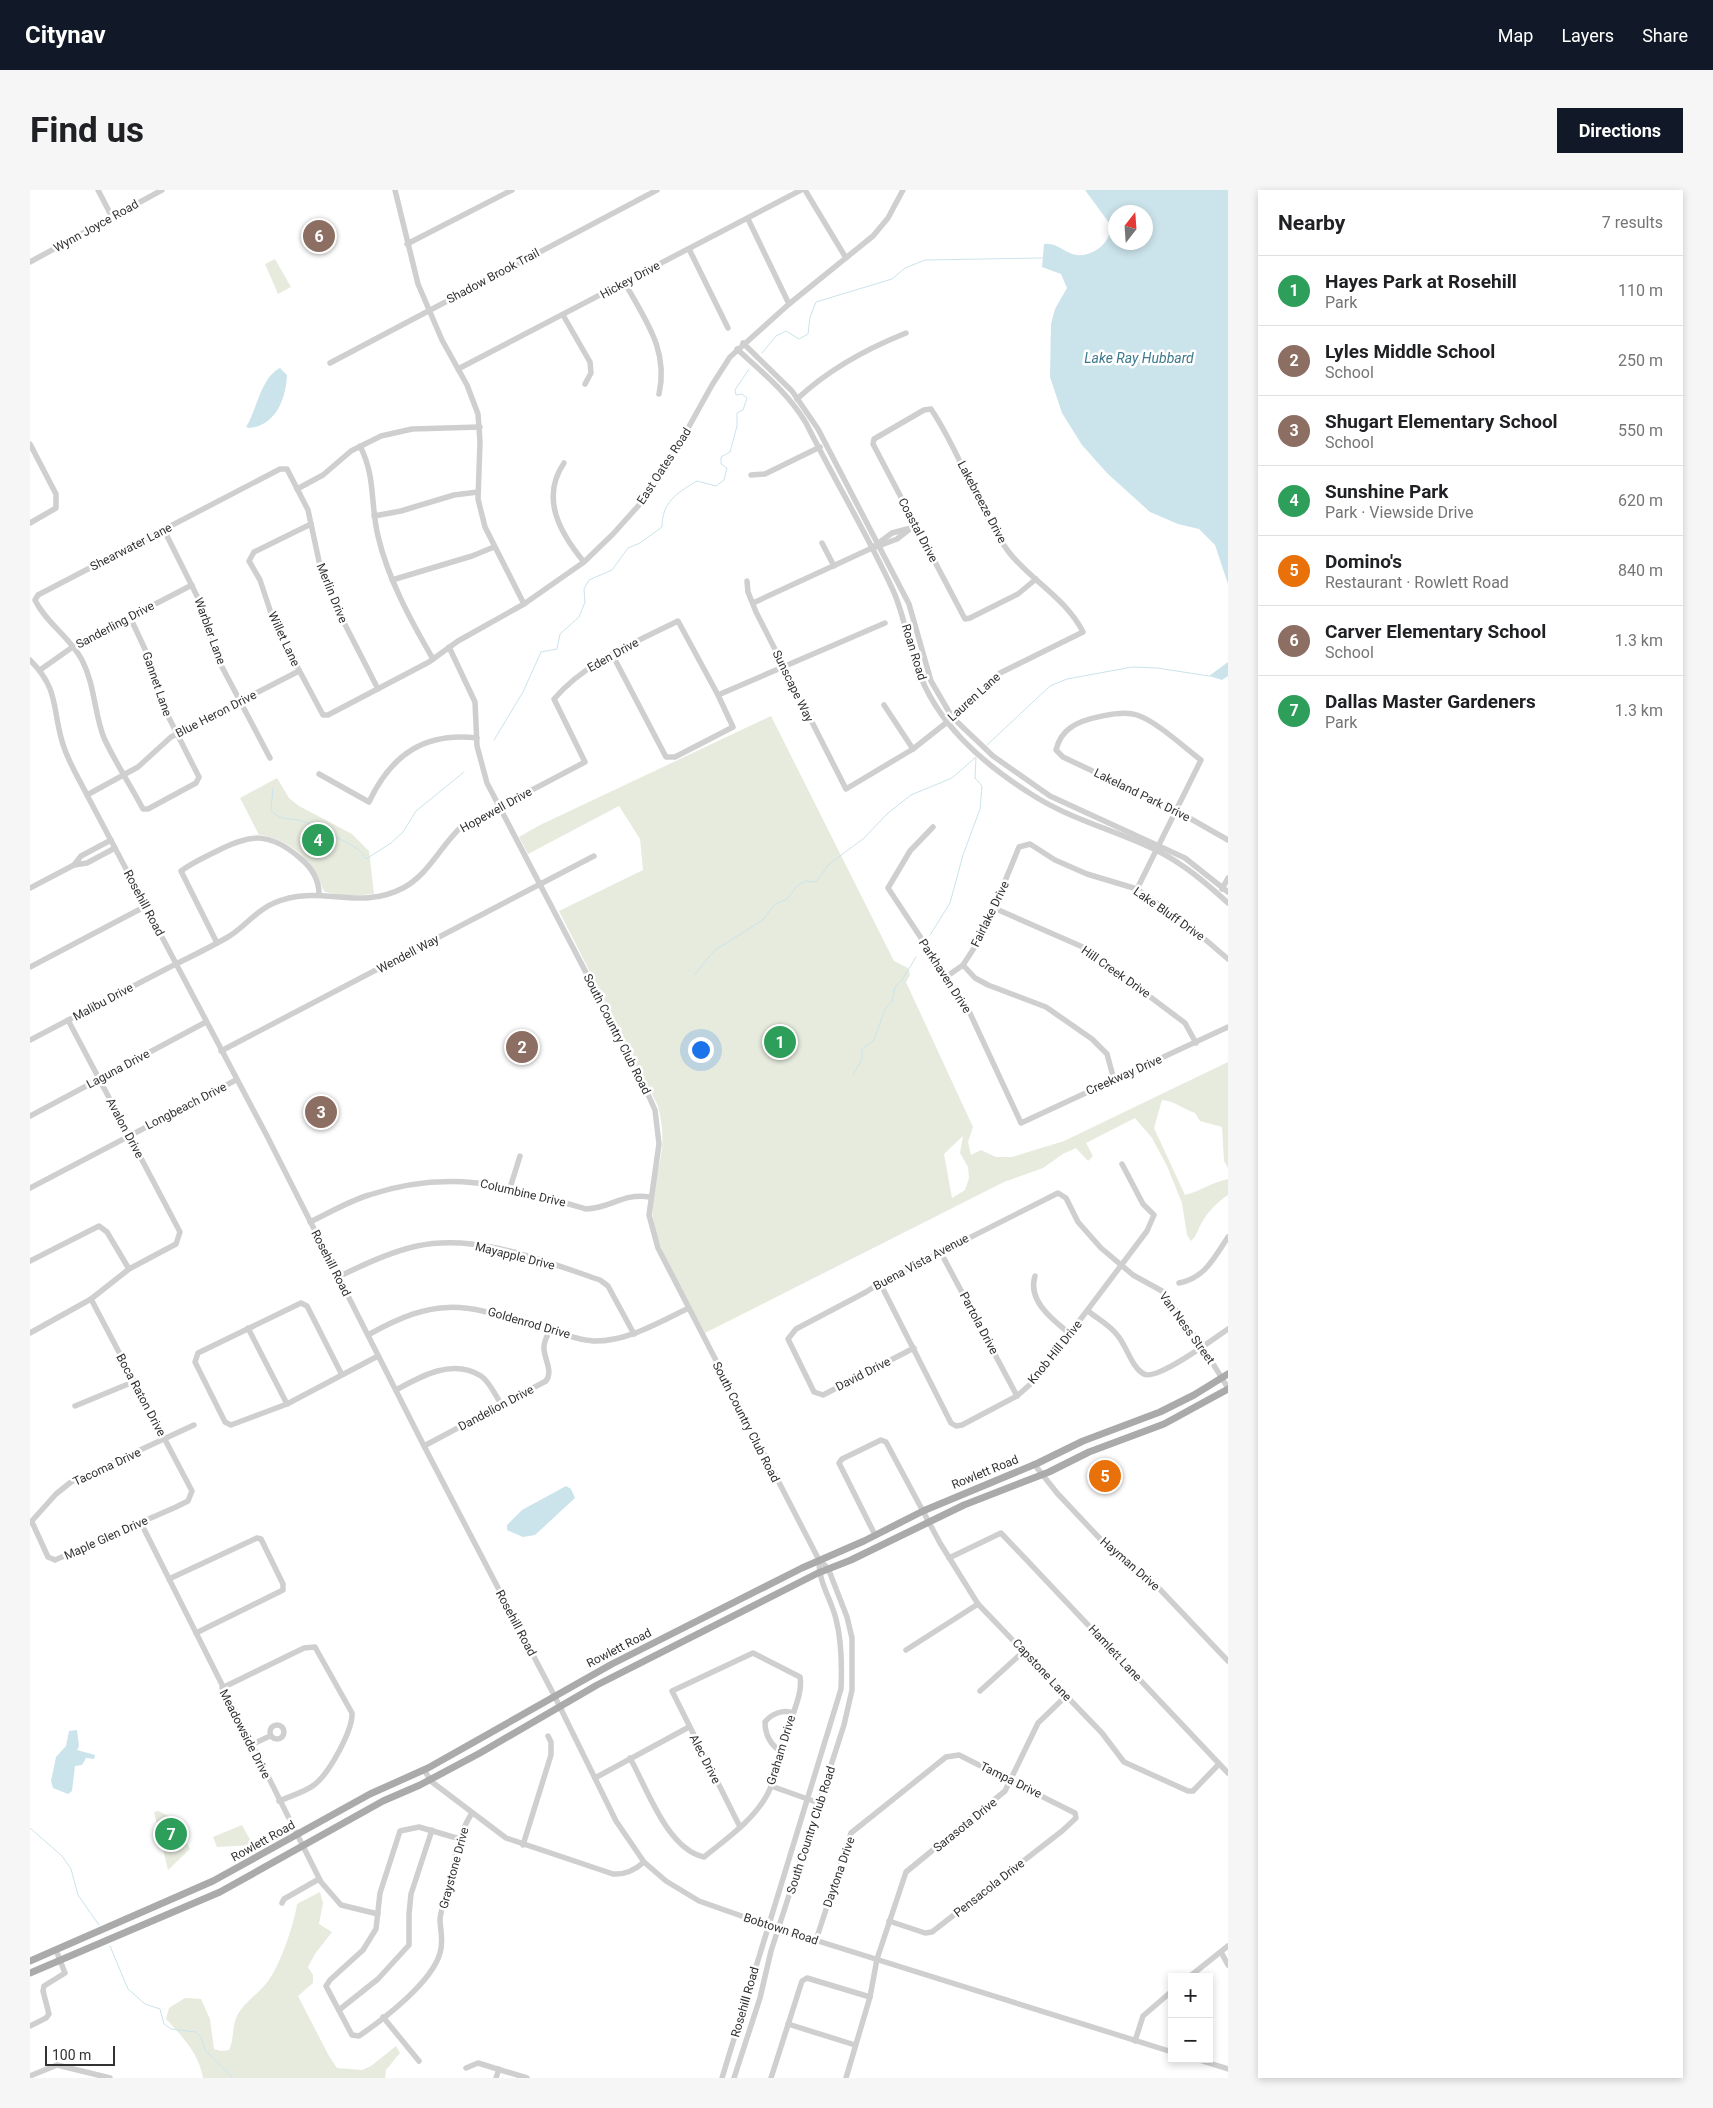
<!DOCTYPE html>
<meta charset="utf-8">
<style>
body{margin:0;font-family:Roboto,sans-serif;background:#f6f6f6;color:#202124}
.controls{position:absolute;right:15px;bottom:15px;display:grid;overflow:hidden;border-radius:0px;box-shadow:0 2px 8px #0003}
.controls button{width:45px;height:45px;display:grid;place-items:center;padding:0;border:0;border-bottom:1px solid #e0e0e0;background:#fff;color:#202124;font:25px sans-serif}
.compass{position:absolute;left:1078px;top:15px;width:45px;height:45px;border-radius:50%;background:#fff;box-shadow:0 2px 8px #0003;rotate:17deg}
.scale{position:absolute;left:15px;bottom:12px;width:70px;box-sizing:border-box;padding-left:5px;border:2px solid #323232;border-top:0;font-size:14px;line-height:18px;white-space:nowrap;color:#323232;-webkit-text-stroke:4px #fff;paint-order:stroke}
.you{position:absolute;left:670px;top:859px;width:18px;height:18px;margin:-12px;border:4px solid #fff;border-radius:50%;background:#1a73e8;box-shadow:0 0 0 8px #1a73e833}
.badge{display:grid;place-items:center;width:32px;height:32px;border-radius:50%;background:#111827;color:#fff;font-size:16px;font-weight:700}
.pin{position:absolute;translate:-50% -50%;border:2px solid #fff;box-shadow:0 1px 5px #0006}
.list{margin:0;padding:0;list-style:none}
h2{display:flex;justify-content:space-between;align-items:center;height:65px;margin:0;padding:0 20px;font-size:21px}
h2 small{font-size:16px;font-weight:400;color:#757577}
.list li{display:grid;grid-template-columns:32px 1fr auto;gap:15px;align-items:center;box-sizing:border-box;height:70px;padding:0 20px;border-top:1px solid #e0e0e0}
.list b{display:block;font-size:19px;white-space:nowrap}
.list p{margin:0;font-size:16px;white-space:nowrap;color:#757577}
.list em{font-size:16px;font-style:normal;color:#757577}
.map{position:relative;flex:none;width:1198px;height:1888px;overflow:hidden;border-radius:0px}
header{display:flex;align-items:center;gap:30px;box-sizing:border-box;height:70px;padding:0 25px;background:#111827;color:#fff}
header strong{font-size:24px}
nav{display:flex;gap:28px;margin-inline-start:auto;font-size:18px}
.intro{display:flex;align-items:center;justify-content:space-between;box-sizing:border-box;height:120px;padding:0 30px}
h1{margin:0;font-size:35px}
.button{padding:12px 22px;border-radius:0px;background:#111827;color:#fff;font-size:18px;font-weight:700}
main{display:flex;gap:30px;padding:0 30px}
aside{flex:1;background:#fff;border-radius:0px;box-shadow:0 2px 8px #0003}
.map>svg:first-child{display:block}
.green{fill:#e7ebde;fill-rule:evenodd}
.water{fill:#cbe3eb;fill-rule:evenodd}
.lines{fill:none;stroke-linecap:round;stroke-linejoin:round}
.stream{stroke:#cbe3eb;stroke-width:1}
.minor{stroke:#cfcfcf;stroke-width:5.5}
.major{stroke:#aaa;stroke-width:7}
.labels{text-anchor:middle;stroke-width:5;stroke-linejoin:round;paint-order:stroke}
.street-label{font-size:12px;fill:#323232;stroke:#fff}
.water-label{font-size:14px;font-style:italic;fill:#3e7a8d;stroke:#fff}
</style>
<header>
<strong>Citynav</strong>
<nav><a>Map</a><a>Layers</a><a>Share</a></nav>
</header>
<div class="intro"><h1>Find us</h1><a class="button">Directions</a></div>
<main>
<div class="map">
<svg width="1198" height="1888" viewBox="0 0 1198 1888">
<rect width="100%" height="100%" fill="#fff"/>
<g class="green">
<polygon points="245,69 261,97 248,104 235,74"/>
<path d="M741 526 864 771 878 778 880 785 876 792 943 937 938 952 941 965 951 960 966 967H982L1034 951 1198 872V978L1194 971 1192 937 1170 931 1165 923C1153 919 1145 911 1132 910L1124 938 1155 1005C1171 1001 1182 992 1198 989V1005C1187 1012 1177 1023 1171 1034 1167 1041 1167 1046 1161 1051L1157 1045 1152 1013 1137 976 1122 948 1105 928 1056 953 1063 966 1058 971 1046 958 1033 964 1013 978 974 992 675 1143C658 1109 622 1055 622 1018 622 999 628 983 631 965 634 948 632 932 628 916L529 721 613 680 610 649 589 616 498 664 489 647 510 635ZM933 946 930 963 938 977 939 988 935 1000 922 1008 914 964Z"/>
<path d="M247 588 259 608 269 616 322 644 339 661 344 704 315 706 295 702C291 697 290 690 287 684 276 664 252 647 229 645L210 608Z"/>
<polygon points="128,1621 145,1629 160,1659 138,1680 124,1622"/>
<polygon points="212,1635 223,1655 187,1657 183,1647"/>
<path d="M290 1702 293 1713 289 1734 302 1742 285 1764 278 1777 283 1785V1793L268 1806 299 1866 307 1878 332 1880 341 1876 366 1856 370 1863 356 1880 355 1888H173C169 1864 153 1847 136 1829L139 1818 155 1808 171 1809 180 1829 184 1859 191 1861 199 1860C204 1850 202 1836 207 1826 213 1814 225 1806 233 1797 248 1783 264 1735 267 1714Z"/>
</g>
<g class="water">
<path d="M1055 0H1198V394L1185 355 1169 339 1148 334 1120 322 1077 283 1052 255 1032 223 1020 187 1021 134 1025 119 1037 98 1031 84 1012 77 1014 54C1027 52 1035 64 1047 65 1064 67 1083 51 1080 34ZM1116 22V52H1086V22Z"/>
<path d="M250 178 257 185C256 208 246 236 219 238L216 237C227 220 231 187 250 178Z"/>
<polygon points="1198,472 1198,486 1192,490 1179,486"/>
<polygon points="536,1296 541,1299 545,1308 505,1345 493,1347 477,1340 477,1335 492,1320"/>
<polygon points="47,1540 49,1556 47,1560 65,1565 64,1569 56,1568 52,1575 45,1576 42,1601 38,1604 23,1598 21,1591 26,1567 36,1556 39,1541"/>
</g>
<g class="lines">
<g class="stream">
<polyline points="732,163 746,146 756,141 769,149 778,144 780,127 786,112 862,89 875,78 895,70 1012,68"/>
<path d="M464 550 493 502 511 462 527 459 530 444 549 427 555 412 554 399 559 390 582 380 598 358 610 353 632 337C632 312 647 303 667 291L686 296 694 290 697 278 691 274V267L700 262 707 236V223L713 220 717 208 712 204 706 205 705 200 719 179"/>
<polyline points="957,555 1020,496 1037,489 1102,477 1127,478 1179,486"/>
<path d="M243 598 241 620C251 633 263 626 277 633 286 637 327 656 332 663 334 665 334 667 336 669L361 653 373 642 386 621 434 582"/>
<polyline points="900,745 920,713 933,665 950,619 952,596 945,588 946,568"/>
<polyline points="665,784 685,760 733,730 744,715 757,709 768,695 776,691 786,692 799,674 833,649 858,623 881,605 922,588 946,567"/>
<polyline points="823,884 832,870 832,859 844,850 855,819 862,812 865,797 872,790 886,767"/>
<polyline points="0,1638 32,1666 41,1679 48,1705 69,1735"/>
<polyline points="80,1756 98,1799 115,1814 130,1819 134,1834 141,1839 166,1842 171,1847 175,1860 203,1888"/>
</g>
<g class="minor">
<polyline points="68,0 82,27"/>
<polyline points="365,0 388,94 412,150 437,195 448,224 450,252 448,309 455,337 494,414"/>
<polyline points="775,0 816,68"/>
<polyline points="718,29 759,114"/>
<polyline points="377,54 482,0"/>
<polyline points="659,59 698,138"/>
<polyline points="0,72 132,0"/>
<path d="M595 93C615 130 639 160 629 204"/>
<polyline points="533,125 560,172 561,183 555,194"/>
<polyline points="713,153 762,201 788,239 879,414 901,491 922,527 963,566 1020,606 1155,668 1198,702"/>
<path d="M707 159C733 183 758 203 776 233 804 289 836 342 862 398 874 423 877 451 887 477 906 533 952 573 1001 604 1041 630 1086 640 1128 661 1155 675 1176 693 1198 713"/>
<polyline points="300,173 627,0"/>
<polyline points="428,179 771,0"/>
<path d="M767 209C798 180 836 159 876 143"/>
<polyline points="0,254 26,304 26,318 0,333"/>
<path d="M330 256C346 287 340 313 348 346 358 389 381 431 403 469"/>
<path d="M534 273C510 308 530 343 554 372"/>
<polyline points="721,285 735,284 790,257"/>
<polyline points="267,299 293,285 321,261 351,246 382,239 450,237"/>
<polyline points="344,326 371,321 424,305 448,302"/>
<polyline points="281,334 224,362 219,371 230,390 245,435 293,525 298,525 399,472 428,451 494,414 554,372 583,344 618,305 641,269 682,195 700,167 759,114 843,46 858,28 873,0"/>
<polyline points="134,340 174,420 191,475 240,568"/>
<polyline points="792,353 804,376"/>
<polyline points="846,357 867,349 881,338"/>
<polyline points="362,390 442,366 464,357"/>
<path d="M717 391 718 402 726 422 816 599 883 559 940 514 970 483 1053 442C1036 408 1000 390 978 361 946 317 931 263 901 219L894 220 844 249 843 254 935 429 940 428 988 404 1006 389"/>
<polyline points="723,413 842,358 862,343 881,338"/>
<path d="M100 427 120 470 135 520 169 587 166 593 118 619H113C101 596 85 572 74 548 64 523 65 495 52 470 40 447 16 433 5 410L8 405 250 279H257L278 320 292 385 304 413 348 499"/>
<polyline points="419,457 445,512 447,556 457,593 608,882 625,920 629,954 619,1025 628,1058 789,1370 798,1378 817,1427 822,1448 822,1500 814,1535 741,1761 730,1808 704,1888"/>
<path d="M0 470C29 499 22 517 32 551 37 570 48 587 57 605L236 944 394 1256 525 1507 586 1631 614 1672"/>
<polyline points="10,480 44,456 162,395"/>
<polyline points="688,505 855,433"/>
<polyline points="854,515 883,559"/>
<path d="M289 584 339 612C361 565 394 542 447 548"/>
<polyline points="57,605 108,577 141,547 269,481"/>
<polyline points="903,637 880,661 858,698 938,819 991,933 1198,837"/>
<polyline points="44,675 51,666 81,650"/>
<polyline points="0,698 44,675 57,673 85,658"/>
<path d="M1107 699 1171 570C1155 558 1126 531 1107 525 1092 520 1053 528 1040 538 1033 543 1028 552 1026 560L1033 567 1147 621 1198 650"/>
<polyline points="1192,699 1198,688"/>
<polyline points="964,718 1055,758 1155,833 1166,853"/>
<path d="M187 753 151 681C162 673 173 668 185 662 219 644 239 641 270 668 281 677 289 689 289 704"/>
<polyline points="933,775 945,788 958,795 1016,817 1062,849 1077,864 1084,890"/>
<polyline points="0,777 116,716"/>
<polyline points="916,787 933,775 946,755 964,718 989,657 1000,654 1025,670 1057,684 1107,699 1163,739 1198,769"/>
<path d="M0 850C46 826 92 802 138 778 158 768 179 758 198 747 215 737 225 721 244 713 289 693 328 722 373 698 398 685 410 657 430 638L555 572 524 509C557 471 604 453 648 431L688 505 703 537 645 567H636L582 464"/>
<polyline points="191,861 564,666"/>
<polyline points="0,926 176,832"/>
<polyline points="0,998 206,890"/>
<polyline points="480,998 490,966"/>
<path d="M280 1032C299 1023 319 1011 339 1005 422 978 476 996 556 1019 583 1018 590 1003 620 1007"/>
<polyline points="910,1061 987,1206"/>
<polyline points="0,1071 69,1036 77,1042 99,1079"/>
<path d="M1005 1086C997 1111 1023 1130 1040 1144"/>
<path d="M308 1087C333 1075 360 1062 387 1056 447 1043 514 1071 570 1090L578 1096 604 1144"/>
<polyline points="850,1093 921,1233 926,1236 932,1235 987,1206 1004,1191 1117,1041 1124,1025 1113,1014 1092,974"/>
<path d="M1149 1093C1175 1088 1184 1068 1198 1047"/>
<path d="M1058 1121C1068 1129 1081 1136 1088 1146 1097 1157 1102 1178 1114 1184 1127 1191 1185 1148 1198 1139"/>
<polyline points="218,1138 257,1214"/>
<polyline points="0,1143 61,1109 99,1079 146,1054 150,1042 38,830"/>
<path d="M338 1145C411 1104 435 1115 511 1137 527 1142 546 1150 563 1151 597 1152 629 1132 659 1118"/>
<polyline points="884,1158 793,1205 784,1202 758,1149 766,1139 836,1102 850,1093 1028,1003 1036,1008 1048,1032 1071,1058 1103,1085 1132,1101 1172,1156 1198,1198"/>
<polyline points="312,1185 277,1116 271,1113 168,1163 165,1172 195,1232 201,1235 257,1214 348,1166"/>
<path d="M366 1200C391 1186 423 1168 451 1186 460 1192 466 1207 472 1215"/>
<polyline points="45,1216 103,1192"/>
<path d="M394 1256 516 1191C523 1181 515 1171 514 1159 513 1153 517 1146 520 1140"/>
<polyline points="1004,1274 1027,1303 1075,1354 1122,1391 1198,1471"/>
<polyline points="2,1332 18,1367 25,1370 146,1317 158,1311 162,1301 61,1109"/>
<polyline points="0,1333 26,1304 41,1292 164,1235"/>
<polyline points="111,1333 291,1692 311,1715 348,1724"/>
<polyline points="845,1345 809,1273 812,1269 851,1250 856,1252 910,1353 948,1414 1072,1543 1094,1572 1158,1601 1163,1601 1189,1574"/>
<polyline points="919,1368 971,1343 1198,1583"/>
<polyline points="139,1389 227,1348 231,1349 253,1394 253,1400 166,1443"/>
<polyline points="876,1460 948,1414"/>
<path d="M192 1498 274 1458 285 1457 322 1523C323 1540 299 1584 284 1595 275 1602 260 1606 249 1611"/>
<polyline points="950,1501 994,1461"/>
<circle cx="247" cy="1542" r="7"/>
<polyline points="221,1555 240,1546"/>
<path d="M750 1561C740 1554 735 1545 735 1532 741 1524 753 1519 763 1523"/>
<path d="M600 1568C617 1598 637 1659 674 1667 696 1649 723 1631 737 1605 748 1585 751 1558 759 1536 763 1522 773 1502 770 1487L723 1463 642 1501 710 1637"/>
<path d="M394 1580 402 1592 476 1648 583 1684C596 1685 605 1680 614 1672L636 1691 669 1711 737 1735 1142 1862"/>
<polyline points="565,1588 659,1537"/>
<polyline points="741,1596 789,1613"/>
<path d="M430 1649 389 1637 370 1641 350 1703 346 1739 333 1760 300 1790 296 1796 322 1845 329 1846C354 1829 402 1792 410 1763 414 1750 410 1740 410 1729 411 1719 415 1708 418 1699 424 1673 427 1646 442 1623"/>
<polyline points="493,1655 521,1565 521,1552 518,1546"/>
<polyline points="252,1713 254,1709 289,1689"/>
<polyline points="786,1750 821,1643 916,1567 929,1565 1045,1623 1046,1628 1032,1641 902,1742 895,1743 859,1731"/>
<polyline points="1191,1762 1198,1775"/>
<polyline points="1159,1787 1198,1756"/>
<polyline points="309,1820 348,1789 379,1755 379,1724 381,1704 402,1640"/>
<polyline points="353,1827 389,1871"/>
<polyline points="758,1834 825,1855"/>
<polyline points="0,1836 16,1828 19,1824 13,1801 14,1796 35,1783 26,1760"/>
<polyline points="1105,1851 1113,1826 1142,1801"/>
<polyline points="1166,1869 1198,1879"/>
<polyline points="436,1878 448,1873 497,1888"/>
<polyline points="0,1886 27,1875 80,1888"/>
<polyline points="466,1888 469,1879"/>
<path d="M692 1888 811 1499C812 1476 812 1452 806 1429 801 1409 788 1391 789 1370"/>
<polyline points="741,1888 772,1791 777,1788 840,1807"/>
<polyline points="816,1888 840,1807 847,1769 876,1682 975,1601 1008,1533 1036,1506"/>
</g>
<g class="major">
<polyline points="0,1771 183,1691 340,1604 398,1578 582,1474 772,1378 834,1351 893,1321 1008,1273 1053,1251 1130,1222 1164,1205 1198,1184"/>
<polyline points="0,1783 190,1702 353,1611 390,1595 450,1563 567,1495 788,1383 821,1370 934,1315 1019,1282 1059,1262 1134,1234 1198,1199"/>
</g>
</g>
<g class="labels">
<g class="street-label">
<text transform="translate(66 36) rotate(-29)" y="4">Wynn Joyce Road</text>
<text transform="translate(463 86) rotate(-28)" y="4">Shadow Brook Trail</text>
<text transform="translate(600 90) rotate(-28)" y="4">Hickey Drive</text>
<text transform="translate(634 276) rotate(-57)" y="4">East Oates Road</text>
<text transform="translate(952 312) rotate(62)" y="4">Lakebreeze Drive</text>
<text transform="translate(888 340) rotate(62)" y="4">Coastal Drive</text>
<text transform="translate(101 357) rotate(-27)" y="4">Shearwater Lane</text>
<text transform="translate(302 403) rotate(68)" y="4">Merlin Drive</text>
<text transform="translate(85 435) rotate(-28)" y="4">Sanderling Drive</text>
<text transform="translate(180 441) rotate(70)" y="4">Warbler Lane</text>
<text transform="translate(254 449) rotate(65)" y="4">Willet Lane</text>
<text transform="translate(884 462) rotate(73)" y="4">Roan Road</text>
<text transform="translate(583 465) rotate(-29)" y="4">Eden Drive</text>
<text transform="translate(127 494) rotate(71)" y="4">Gannet Lane</text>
<text transform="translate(763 496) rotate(64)" y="4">Sunscape Way</text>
<text transform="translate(944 507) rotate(-42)" y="4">Lauren Lane</text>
<text transform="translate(186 524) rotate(-27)" y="4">Blue Heron Drive</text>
<text transform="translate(1112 605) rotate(26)" y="4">Lakeland Park Drive</text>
<text transform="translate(466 620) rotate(-29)" y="4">Hopewell Drive</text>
<text transform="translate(114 713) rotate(62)" y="4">Rosehill Road</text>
<text transform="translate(960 724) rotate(-64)" y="4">Fairlake Drive</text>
<text transform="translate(1139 724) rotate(35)" y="4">Lake Bluff Drive</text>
<text transform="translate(378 764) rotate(-28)" y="4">Wendell Way</text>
<text transform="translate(1086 782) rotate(35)" y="4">Hill Creek Drive</text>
<text transform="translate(915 786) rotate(57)" y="4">Parkhaven Drive</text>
<text transform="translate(73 812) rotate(-28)" y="4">Malibu Drive</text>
<text transform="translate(587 844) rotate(63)" y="4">South Country Club Road</text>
<text transform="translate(88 879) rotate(-28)" y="4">Laguna Drive</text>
<text transform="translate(1094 885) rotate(-24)" y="4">Creekway Drive</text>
<text transform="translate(156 916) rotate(-27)" y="4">Longbeach Drive</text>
<text transform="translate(95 938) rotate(62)" y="4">Avalon Drive</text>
<text transform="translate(493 1003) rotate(13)" y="4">Columbine Drive</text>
<text transform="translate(485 1066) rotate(14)" y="4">Mayapple Drive</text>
<text transform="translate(891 1072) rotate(-28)" y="4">Buena Vista Avenue</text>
<text transform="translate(301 1073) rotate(63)" y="4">Rosehill Road</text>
<text transform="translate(499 1133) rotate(16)" y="4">Goldenrod Drive</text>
<text transform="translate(949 1133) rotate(62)" y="4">Partola Drive</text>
<text transform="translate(1157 1138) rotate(54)" y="4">Van Ness Street</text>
<text transform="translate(1025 1162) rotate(-51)" y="4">Knob Hill Drive</text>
<text transform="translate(833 1184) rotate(-27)" y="4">David Drive</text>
<text transform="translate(111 1205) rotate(62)" y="4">Boca Raton Drive</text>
<text transform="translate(466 1218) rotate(-28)" y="4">Dandelion Drive</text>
<text transform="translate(716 1232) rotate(63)" y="4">South Country Club Road</text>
<text transform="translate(77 1277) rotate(-25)" y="4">Tacoma Drive</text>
<text transform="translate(955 1282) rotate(-22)" y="4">Rowlett Road</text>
<text transform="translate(76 1348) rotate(-24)" y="4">Maple Glen Drive</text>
<text transform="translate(1100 1374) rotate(41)" y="4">Hayman Drive</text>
<text transform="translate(486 1433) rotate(62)" y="4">Rosehill Road</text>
<text transform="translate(589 1458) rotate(-27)" y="4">Rowlett Road</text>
<text transform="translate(1085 1463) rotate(47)" y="4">Hamlett Lane</text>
<text transform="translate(1012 1480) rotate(47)" y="4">Capstone Lane</text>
<text transform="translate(215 1544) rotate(63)" y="4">Meadowside Drive</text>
<text transform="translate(751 1560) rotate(-73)" y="4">Graham Drive</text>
<text transform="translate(675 1569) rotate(63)" y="4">Alec Drive</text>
<text transform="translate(981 1590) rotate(26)" y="4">Tampa Drive</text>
<text transform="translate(935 1635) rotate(-39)" y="4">Sarasota Drive</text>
<text transform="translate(781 1640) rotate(-72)" y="4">South Country Club Road</text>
<text transform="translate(233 1651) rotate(-29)" y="4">Rowlett Road</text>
<text transform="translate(424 1678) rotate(-75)" y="4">Graystone Drive</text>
<text transform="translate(809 1682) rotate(-71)" y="4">Daytona Drive</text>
<text transform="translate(959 1698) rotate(-38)" y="4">Pensacola Drive</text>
<text transform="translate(751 1739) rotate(18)" y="4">Bobtown Road</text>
<text transform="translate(715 1812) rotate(-74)" y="4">Rosehill Road</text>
</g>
<g class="water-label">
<text x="1109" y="173">Lake Ray Hubbard</text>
</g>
</g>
</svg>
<div class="controls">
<button>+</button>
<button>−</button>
</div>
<svg class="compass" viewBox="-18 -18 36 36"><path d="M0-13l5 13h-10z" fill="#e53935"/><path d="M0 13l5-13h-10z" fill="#757577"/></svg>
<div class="scale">100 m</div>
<div class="you"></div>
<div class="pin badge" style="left:750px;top:852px;background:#2e9e5b">1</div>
<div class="pin badge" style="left:492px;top:857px;background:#8d6e63">2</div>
<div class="pin badge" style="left:291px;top:922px;background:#8d6e63">3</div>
<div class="pin badge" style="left:288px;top:650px;background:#2e9e5b">4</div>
<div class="pin badge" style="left:1075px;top:1286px;background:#e8710a">5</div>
<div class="pin badge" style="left:289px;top:46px;background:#8d6e63">6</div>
<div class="pin badge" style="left:141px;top:1644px;background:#2e9e5b">7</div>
</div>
<aside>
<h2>Nearby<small>7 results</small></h2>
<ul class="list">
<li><span class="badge" style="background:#2e9e5b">1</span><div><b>Hayes Park at Rosehill</b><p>Park</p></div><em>110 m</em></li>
<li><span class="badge" style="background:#8d6e63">2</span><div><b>Lyles Middle School</b><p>School</p></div><em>250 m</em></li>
<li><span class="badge" style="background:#8d6e63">3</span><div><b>Shugart Elementary School</b><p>School</p></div><em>550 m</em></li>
<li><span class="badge" style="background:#2e9e5b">4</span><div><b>Sunshine Park</b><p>Park · Viewside Drive</p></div><em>620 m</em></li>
<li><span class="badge" style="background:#e8710a">5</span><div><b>Domino's</b><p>Restaurant · Rowlett Road</p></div><em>840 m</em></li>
<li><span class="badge" style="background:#8d6e63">6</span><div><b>Carver Elementary School</b><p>School</p></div><em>1.3 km</em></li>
<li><span class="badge" style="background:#2e9e5b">7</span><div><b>Dallas Master Gardeners</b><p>Park</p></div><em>1.3 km</em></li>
</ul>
</aside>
</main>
